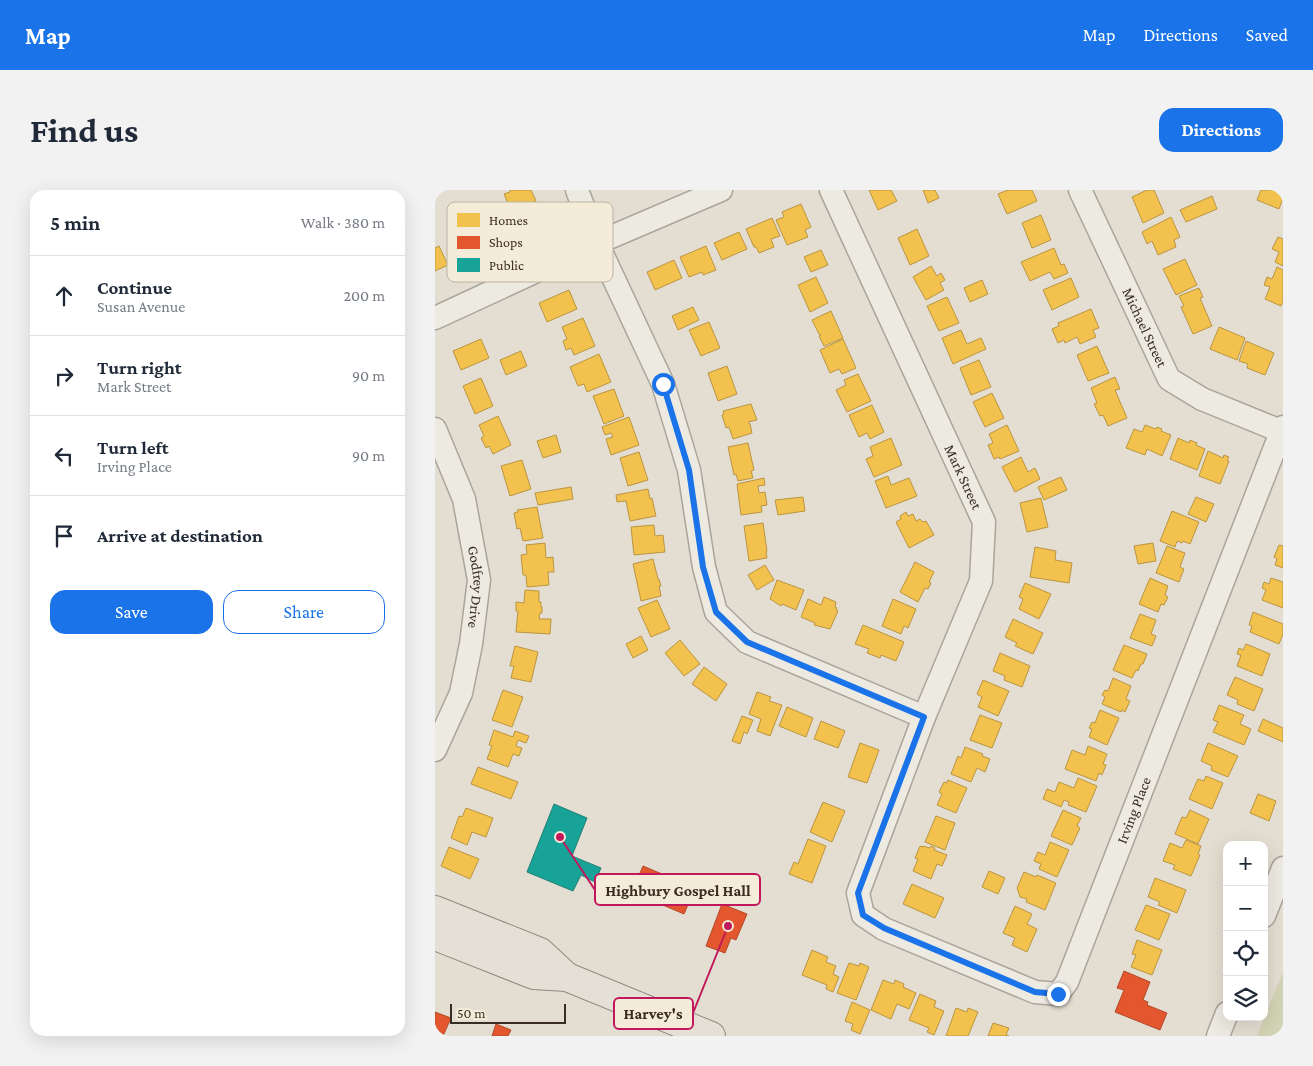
<!DOCTYPE html>
<meta charset="utf-8">
<style>
body{margin:0;font-family:"Crimson Pro",serif;background:#f2f2f3;color:#1f2937}
.controls{position:absolute;right:15px;bottom:15px;display:grid;overflow:hidden;border-radius:10px;box-shadow:0 5px 20px #0002}
.controls button{width:45px;height:45px;display:grid;place-items:center;padding:0;border:0;border-bottom:1px solid #e0e1e3;background:#fff;color:#1f2937;font:25px sans-serif}
.scale{position:absolute;left:15px;bottom:12px;width:116px;box-sizing:border-box;padding-left:5px;border:2px solid #392d22;border-top:0;font-size:14px;line-height:18px;white-space:nowrap;color:#392d22;-webkit-text-stroke:4px #f4ecd9;paint-order:stroke}
.stop{position:absolute;width:15px;height:15px;margin:-11px;border:4px solid #1a73e8;border-radius:50%;background:#fff}
.stop.end{background:#1a73e8;border-color:#fff;box-shadow:0 1px 5px #0008}
.list{margin:0;padding:0;list-style:none}
h2{display:flex;justify-content:space-between;align-items:center;height:65px;margin:0;padding:0 20px;font-size:21px}
h2 small{font-size:16px;font-weight:400;color:#747a83}
.list li{display:grid;grid-template-columns:32px 1fr auto;gap:15px;align-items:center;box-sizing:border-box;height:80px;padding:0 20px;border-top:1px solid #e0e1e3}
.list b{display:block;font-size:19px;white-space:nowrap}
.list p{margin:0;font-size:16px;white-space:nowrap;color:#747a83}
.list em{font-size:16px;font-style:normal;color:#747a83}
.actions{display:flex;gap:10px;padding:15px 20px}
.actions a{flex:1;padding:11px 0;border:1px solid #1a73e8;border-radius:15px;text-align:center;font-size:18px;color:#1a73e8}
.actions .main{background:#1a73e8;color:#fff}
.icon{flex:none;width:28px;height:28px;fill:none;stroke:currentColor;stroke-width:2;stroke-linecap:round;stroke-linejoin:round}
.map{position:relative;flex:none;width:848px;height:846px;overflow:hidden;border-radius:15px}
header{display:flex;align-items:center;gap:30px;box-sizing:border-box;height:70px;padding:0 25px;background:#1a73e8;color:#fff}
header strong{font-size:24px}
nav{display:flex;gap:28px;margin-inline-start:auto;font-size:18px}
.intro{display:flex;align-items:center;justify-content:space-between;box-sizing:border-box;height:120px;padding:0 30px}
h1{margin:0;font-size:35px}
.button{padding:12px 22px;border-radius:15px;background:#1a73e8;color:#fff;font-size:18px;font-weight:700}
main{display:flex;gap:30px;padding:0 30px}
aside{flex:1;background:#fff;border-radius:15px;box-shadow:0 5px 20px #0002}
.map>svg:first-child{display:block}
.green{fill:#d3d3b5}
.homes{fill:#f2c14e;stroke:#ba9541}
.shops{fill:#e4572e;stroke:#b14a2a}
.public{fill:#17a398;stroke:#218075}
.lines{fill:none;stroke-linecap:round;stroke-linejoin:round}
.minor-casing{stroke:#aaa49a;stroke-width:25}
.major-casing{stroke:#908981;stroke-width:30}
.minor{stroke:#edeae2;stroke-width:22}
.major{stroke:#e5e0d5;stroke-width:28}
.route{stroke:#1a73e8;stroke-width:6}
.labels{text-anchor:middle;stroke-width:5;stroke-linejoin:round;paint-order:stroke}
.street-label{font-size:15px;fill:#392d22;stroke:#f4ecd9}
.key{fill:#f4ecd9;stroke:#bcb3a2;stroke-width:1}
.key-label{font-size:14px;fill:#392d22}
.leader{fill:none;stroke:#c2185b;stroke-width:2}
.callout-dot{fill:#c2185b;stroke:#f4ecd9;stroke-width:2}
.callout{fill:#f4ecd9;stroke:#c2185b;stroke-width:2}
.callout-label{font-size:16px;text-anchor:middle;font-weight:bold;fill:#392d22}
</style>
<header>
<strong>Map</strong>
<nav><a>Map</a><a>Directions</a><a>Saved</a></nav>
</header>
<div class="intro"><h1>Find us</h1><a class="button">Directions</a></div>
<main>
<aside>
<h2>5 min<small>Walk · 380 m</small></h2>
<ul class="list">
<li><svg class="icon" aria-label="ahead" viewBox="0 0 24 24"><path d="M12 20V5M6 11l6-6 6 6"/></svg><div><b>Continue</b><p>Susan Avenue</p></div><em>200 m</em></li>
<li><svg class="icon" aria-label="right" viewBox="0 0 24 24"><path d="M7 20v-9h11M14 6l5 5-5 5"/></svg><div><b>Turn right</b><p>Mark Street</p></div><em>90 m</em></li>
<li><svg class="icon" aria-label="left" viewBox="0 0 24 24"><path d="M17 20v-9H6M10 6l-5 5 5 5"/></svg><div><b>Turn left</b><p>Irving Place</p></div><em>90 m</em></li>
<li><svg class="icon" aria-label="arrive" viewBox="0 0 24 24"><path d="M6 21V4h12l-3 4 3 4H6"/></svg><div><b>Arrive at destination</b></div></li>
</ul>
<div class="actions"><a class="main">Save</a><a>Share</a></div>
</aside>
<div class="map">
<svg width="848" height="846" viewBox="0 0 848 846">
<rect width="100%" height="100%" fill="#e4ded2"/>
<polygon class="green" points="848,782 848,846 822,846"/>
<g class="homes">
<polygon points="75,0 96,0 101,11 82,19 81,17 75,19 69,4 75,2"/>
<polygon points="434,0 456,0 462,11 443,20"/>
<polygon points="488,0 500,0 504,8 493,13"/>
<polygon points="573,0 597,0 602,11 572,24 563,4"/>
<polygon points="712,0 719,0 729,23 708,33 697,7"/>
<polygon points="826,0 843,0 848,2 848,8 844,19 822,10"/>
<polygon points="777,6 782,19 751,32 745,20"/>
<polygon points="366,14 376,37 370,40 373,47 352,55 341,30 349,27 347,22"/>
<polygon points="606,25 616,50 597,58 587,33"/>
<polygon points="736,27 745,47 739,50 741,57 723,65 717,51 712,54 707,42"/>
<polygon points="337,28 345,46 336,49 339,57 324,63 321,57 319,57 311,39"/>
<polygon points="482,39 494,66 475,75 463,48"/>
<polygon points="304,42 312,59 287,70 279,53"/>
<polygon points="843,47 848,49 848,76 840,72 844,62 837,59"/>
<polygon points="4,56 13,75 0,81 0,58"/>
<polygon points="271,56 281,80 268,85 267,82 254,87 245,67"/>
<polygon points="619,58 626,75 629,74 633,83 619,89 615,82 595,91 586,72"/>
<polygon points="386,60 393,75 376,82 369,67"/>
<polygon points="750,69 762,95 741,105 728,79"/>
<polygon points="239,70 247,88 220,100 212,82"/>
<polygon points="496,76 502,86 506,83 510,90 505,93 509,100 491,110 478,87"/>
<polygon points="842,77 848,80 848,112 846,116 830,109 835,97 829,95 832,87 837,89"/>
<polygon points="381,87 393,113 375,122 363,95"/>
<polygon points="636,88 644,107 617,120 608,100"/>
<polygon points="547,90 553,104 535,112 529,98"/>
<polygon points="764,98 768,107 765,108 777,136 758,144 746,117 749,116 744,106"/>
<polygon points="134,100 142,119 112,132 104,113"/>
<polygon points="512,107 524,133 504,141 492,116"/>
<polygon points="258,117 264,130 243,140 237,126"/>
<polygon points="656,119 664,138 658,140 661,147 645,154 642,147 630,153 629,150 623,153 617,139 624,136 623,133"/>
<polygon points="396,121 408,148 389,156 384,146 386,145 384,144 377,130"/>
<polygon points="148,128 160,156 139,165 136,158 131,160 128,151 132,149 127,137"/>
<polygon points="274,132 285,158 266,166 254,140"/>
<polygon points="784,137 810,148 802,170 775,159"/>
<polygon points="526,140 532,154 546,148 551,159 518,174 507,148"/>
<polygon points="46,149 54,168 26,180 18,161"/>
<polygon points="408,149 421,178 407,184 404,179 395,183 385,160"/>
<polygon points="811,151 839,163 830,185 812,178 813,174 804,171"/>
<polygon points="662,156 674,183 653,191 642,165"/>
<polygon points="86,161 92,176 71,185 65,170"/>
<polygon points="164,164 176,192 152,202 149,194 143,196 135,177"/>
<polygon points="544,170 556,197 536,205 525,178"/>
<polygon points="292,176 302,204 283,211 273,183"/>
<polygon points="423,184 436,211 412,222 401,200 411,195 409,190"/>
<polygon points="680,187 685,199 680,200 692,228 673,236 668,225 665,226 659,214 662,213 656,198"/>
<polygon points="46,188 58,216 40,224 28,196"/>
<polygon points="179,199 189,226 169,234 158,206"/>
<polygon points="557,203 569,228 550,237 538,212"/>
<polygon points="316,214 322,230 313,232 315,234 317,243 298,249 294,237 291,238 287,225 289,224 288,221"/>
<polygon points="437,215 449,242 435,249 432,243 424,247 414,225"/>
<polygon points="63,226 76,255 58,264 54,256 51,258 46,248 49,246 44,235"/>
<polygon points="194,227 204,255 176,265 171,249 178,247 176,243 170,245 167,237"/>
<polygon points="572,235 584,261 565,269 564,267 559,269 553,255 558,253 554,244"/>
<polygon points="710,235 721,239 722,237 727,239 726,241 736,245 727,266 712,259 710,265 691,258 699,239 707,242"/>
<polygon points="121,245 126,262 108,268 102,251"/>
<polygon points="456,248 467,275 439,287 431,269 438,266 435,257"/>
<polygon points="743,248 754,253 755,250 762,253 761,255 770,259 762,280 735,269"/>
<polygon points="313,253 319,280 316,281 318,288 303,291 301,284 299,285 293,257"/>
<polygon points="773,261 788,268 789,265 794,267 792,270 794,271 785,294 764,286"/>
<polygon points="204,262 213,290 193,296 185,268"/>
<polygon points="586,267 593,282 600,278 605,289 580,302 567,277"/>
<polygon points="87,270 96,299 75,306 66,276"/>
<polygon points="453,286 456,295 474,288 482,306 451,318 440,291"/>
<polygon points="626,287 632,300 609,310 603,297"/>
<polygon points="329,288 330,295 323,296 324,303 330,302 332,315 326,316 327,322 306,325 302,294"/>
<polygon points="136,297 138,309 103,315 100,303"/>
<polygon points="213,299 215,309 217,308 221,326 195,331 191,311 182,312 181,305"/>
<polygon points="368,307 370,321 343,325 340,310"/>
<polygon points="761,307 779,314 771,332 753,324"/>
<polygon points="606,308 613,337 592,342 585,313"/>
<polygon points="102,317 108,348 88,351 85,338 82,339 79,323 83,322 82,320"/>
<polygon points="737,321 764,332 755,354 748,351 747,353 742,351 740,357 725,351"/>
<polygon points="471,322 473,326 478,324 481,331 485,329 488,332 491,331 499,345 474,358 461,332 466,329 465,326"/>
<polygon points="328,333 332,361 331,361 332,368 314,371 309,336"/>
<polygon points="219,335 220,346 228,345 230,362 199,365 196,337"/>
<polygon points="110,353 111,368 118,367 119,382 113,382 114,395 92,397 91,385 88,385 86,365 92,364 91,355"/>
<polygon points="718,353 721,371 703,374 699,356"/>
<polygon points="844,355 848,356 848,378 840,375 842,369 839,367"/>
<polygon points="732,356 750,363 745,377 749,379 744,392 721,383"/>
<polygon points="600,357 621,361 620,370 637,373 634,393 595,387"/>
<polygon points="218,369 223,389 224,389 226,396 224,396 226,406 206,411 198,374"/>
<polygon points="480,372 499,382 494,392 496,393 493,399 490,398 483,412 465,402"/>
<polygon points="330,375 339,390 322,400 313,385"/>
<polygon points="715,388 733,396 730,405 733,407 729,415 726,414 723,422 704,414"/>
<polygon points="836,388 848,392 848,418 827,410 831,400 827,398 829,392 834,394"/>
<polygon points="342,390 369,400 361,420 347,414 346,416 335,409"/>
<polygon points="590,393 616,404 604,429 584,419 588,409 584,407"/>
<polygon points="90,400 104,401 104,412 106,412 106,417 107,417 107,423 105,423 104,429 116,429 115,444 81,442 83,421 81,421 81,412 89,413"/>
<polygon points="389,407 401,412 400,417 402,418 401,420 403,421 395,439 379,435 380,433 366,427 373,409 386,415"/>
<polygon points="458,409 481,419 473,438 469,436 466,444 447,436"/>
<polygon points="222,410 235,439 216,447 203,418"/>
<polygon points="818,422 848,434 848,444 844,454 815,442 817,436 814,435"/>
<polygon points="705,424 721,430 716,444 721,446 717,456 695,448"/>
<polygon points="578,429 608,443 598,464 580,456 582,453 570,447"/>
<polygon points="428,435 469,452 461,471 446,465 445,468 432,463 434,459 420,454"/>
<polygon points="206,446 213,460 198,468 191,454"/>
<polygon points="245,450 265,474 249,486 230,463"/>
<polygon points="811,454 835,464 827,486 802,476 806,465 802,464 804,458 808,460"/>
<polygon points="689,455 712,464 708,474 706,474 703,481 701,480 697,488 678,480"/>
<polygon points="80,456 103,462 96,492 76,488 79,476 75,476"/>
<polygon points="565,463 595,476 587,497 569,490 570,486 558,481"/>
<polygon points="269,477 292,494 281,511 257,494"/>
<polygon points="800,487 828,499 819,521 802,514 803,510 792,505"/>
<polygon points="678,488 696,496 691,509 695,511 690,522 687,520 686,522 667,514 670,507 667,505 670,500 673,501"/>
<polygon points="548,490 574,501 563,526 543,517 547,507 542,504"/>
<polygon points="68,500 88,507 77,537 57,530"/>
<polygon points="322,502 336,507 334,511 347,515 335,546 322,541 326,529 314,524"/>
<polygon points="784,515 809,525 805,534 816,539 809,555 778,542 783,532 778,530"/>
<polygon points="352,517 378,528 371,547 344,536"/>
<polygon points="665,520 684,528 672,555 654,547 657,539 654,538 657,532 660,533"/>
<polygon points="545,525 567,533 557,558 535,550"/>
<polygon points="307,526 318,530 312,544 309,542 305,554 297,551"/>
<polygon points="828,529 848,538 848,552 823,541"/>
<polygon points="386,531 410,541 403,558 379,549"/>
<polygon points="59,540 78,547 80,541 94,546 91,553 83,550 81,556 87,558 84,566 78,564 73,577 52,569 57,556 54,555"/>
<polygon points="425,553 444,560 432,593 413,587"/>
<polygon points="773,553 803,566 793,587 776,580 777,576 766,571"/>
<polygon points="653,556 672,564 668,574 671,575 667,585 664,583 661,591 630,579 637,560 650,565"/>
<polygon points="530,557 548,564 547,566 555,569 550,582 542,578 536,592 516,584 523,566 526,568"/>
<polygon points="43,577 83,592 76,609 36,594"/>
<polygon points="771,586 788,593 777,619 754,609 763,589 769,591"/>
<polygon points="643,588 662,596 651,622 633,615 634,612 629,610 626,617 608,609 612,599 620,602 624,592 639,598"/>
<polygon points="513,590 532,598 521,623 502,615 507,604 504,602 509,592 512,593"/>
<polygon points="823,604 841,611 834,631 815,623"/>
<polygon points="388,612 410,621 397,652 375,642"/>
<polygon points="31,618 58,628 51,647 37,642 32,655 16,648 24,626 27,627"/>
<polygon points="628,620 646,628 642,636 645,638 637,655 616,646"/>
<polygon points="755,620 774,629 763,654 740,644 747,627 751,628"/>
<polygon points="501,626 520,633 510,660 490,652"/>
<polygon points="373,649 391,656 377,693 354,684 359,672 363,674"/>
<polygon points="751,650 766,656 763,664 765,665 756,686 738,679 740,675 728,671 735,653 747,658"/>
<polygon points="615,652 634,660 622,687 604,679 606,674 599,671 603,662 610,665"/>
<polygon points="485,656 488,657 488,656 495,658 496,656 500,658 499,660 512,665 507,676 502,674 496,689 478,681 483,669 480,668"/>
<polygon points="14,657 44,669 35,689 6,676"/>
<polygon points="554,681 570,688 563,704 547,697"/>
<polygon points="589,682 601,687 602,685 621,693 610,720 591,712 592,709 585,707 582,698"/>
<polygon points="720,688 751,700 742,723 723,715 725,712 713,707"/>
<polygon points="477,694 509,708 500,728 468,714"/>
<polygon points="711,715 735,724 724,750 700,740"/>
<polygon points="580,716 597,724 592,734 602,739 592,762 577,755 580,748 568,743"/>
<polygon points="702,750 727,760 717,785 696,777 701,765 697,764"/>
<polygon points="377,760 393,767 391,772 401,776 398,784 404,787 398,802 391,799 392,795 367,785"/>
<polygon points="414,773 424,776 425,773 434,777 421,810 402,803"/>
<polygon points="448,790 459,794 460,790 469,794 468,797 481,803 474,819 462,814 456,829 436,820"/>
<polygon points="485,804 501,811 499,817 509,821 499,845 492,842 494,838 474,830"/>
<polygon points="417,812 435,820 425,844 416,840 418,834 410,831"/>
<polygon points="521,818 532,822 533,818 543,822 533,846 511,846"/>
<polygon points="558,833 574,838 571,845 574,846 553,846"/>
</g>
<g class="shops">
<polygon points="208,676 260,698 249,724 197,702"/>
<polygon points="287,714 312,724 301,750 296,748 290,763 271,756"/>
<polygon points="689,781 715,792 708,810 713,812 712,815 732,823 725,840 680,822 689,800 682,798"/>
<polygon points="0,822 16,828 8,846 0,846"/>
<polygon points="61,834 76,840 73,846 57,846"/>
</g>
<polygon class="public" points="119,614 152,628 137,666 166,678 160,692 146,685 138,701 92,682"/>
<g class="lines">
<g class="minor-casing">
<g id="minor">
<polyline points="142,0 162,53 228,194 254,280 269,377 281,422 312,452 489,527"/>
<path id="s1" d="M396 0 549 332 546 391 489 527 423 703 428 725 449 739 600 802 623 804 632 792 848 237"/>
<path id="s2" d="M645 0 734 189 767 209 848 242"/>
<polyline points="0,128 162,53 286,0"/>
<path id="s3" d="M0 239 29 309 44 390 36 454 26 503 0 560"/>
<polyline points="829,726 848,678"/>
<polyline points="783,846 792,823"/>
</g>
</g>
<g class="major-casing">
<g id="major">
<polyline points="0,720 105,762 132,787"/>
<polyline points="0,746 99,785 132,787 276,846"/>
</g>
</g>
<use href="#minor" class="minor"/>
<use href="#major" class="major"/>
</g>
<g class="lines">
<polyline class="route" points="228,194 254,280 268,377 281,422 312,452 489,527 423,703 428,725 449,738 600,802 623,804"/>
</g>
<g class="labels">
<g class="street-label">
<text dy="5" stroke="none"><textPath href="#s2" startOffset="152">Michael Street</textPath></text>
<text dy="5" stroke="none"><textPath href="#s1" startOffset="316">Mark Street</textPath></text>
<text dy="5" stroke="none"><textPath href="#s3" startOffset="165">Godfrey Drive</textPath></text>
<text dy="5" stroke="none"><textPath href="#s1" startOffset="1194">Irving Place</textPath></text>
</g>
</g>
<rect x="12" y="12" width="166" height="80" rx="8" class="key"/>
<rect x="22" y="23" width="23" height="14" fill="#f2c14e"/>
<rect x="22" y="46" width="23" height="13" fill="#e4572e"/>
<rect x="22" y="68" width="23" height="14" fill="#17a398"/>
<g class="key-label">
<text x="54" y="35">Homes</text>
<text x="54" y="57">Shops</text>
<text x="54" y="80">Public</text>
</g>
<path class="leader" d="M125 647L160 700M293 736L258 823"/>
<g class="callout-dot">
<circle cx="125" cy="647" r="5"/>
<circle cx="293" cy="736" r="5"/>
</g>
<g class="callout">
<rect x="160" y="684" width="165" height="31" rx="5"/>
<rect x="179" y="808" width="79" height="31" rx="5"/>
</g>
<g class="callout-label">
<text x="243" y="706">Highbury Gospel Hall</text>
<text x="218" y="829">Harvey's</text>
</g>
</svg>
<div class="controls">
<button>+</button>
<button>−</button>
<button><svg class="icon" aria-label="locate" viewBox="0 0 24 24"><circle cx="12" cy="12" r="6"/><path d="M12 2v4M12 18v4M2 12h4M18 12h4"/></svg></button>
<button><svg class="icon" aria-label="layers" viewBox="0 0 24 24"><path d="M12 4l9 5-9 5-9-5zM3 14l9 5 9-5"/></svg></button>
</div>
<div class="scale">50 m</div>
<div class="stop" style="left:228px;top:194px"></div>
<div class="stop end" style="left:623px;top:804px"></div>
</div>
</main>
